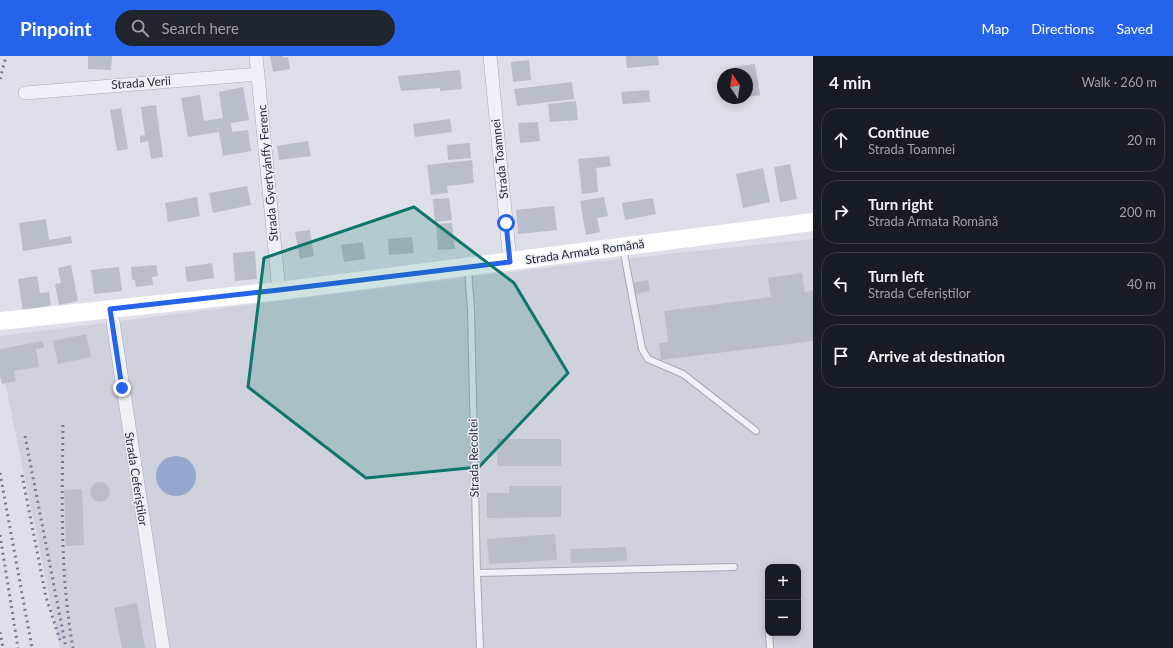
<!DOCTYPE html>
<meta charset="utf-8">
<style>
body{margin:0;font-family:Lato,sans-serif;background:#20242c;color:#f1f3f6}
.controls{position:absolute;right:12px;bottom:12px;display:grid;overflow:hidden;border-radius:8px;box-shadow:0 2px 10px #0003}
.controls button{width:36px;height:36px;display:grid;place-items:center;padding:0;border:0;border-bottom:1px solid #363941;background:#171b24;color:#f1f3f6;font:20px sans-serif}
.compass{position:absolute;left:717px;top:12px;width:36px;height:36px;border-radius:50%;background:#171b24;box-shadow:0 2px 10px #0003;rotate:347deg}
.stop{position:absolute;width:12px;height:12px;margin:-9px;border:3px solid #2563eb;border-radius:50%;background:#fff}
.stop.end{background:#2563eb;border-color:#fff;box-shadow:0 1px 4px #0008}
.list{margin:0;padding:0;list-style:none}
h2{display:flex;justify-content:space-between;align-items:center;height:52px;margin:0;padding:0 16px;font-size:17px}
h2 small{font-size:13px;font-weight:400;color:#9ea1a6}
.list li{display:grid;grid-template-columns:26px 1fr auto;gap:12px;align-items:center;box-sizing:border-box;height:64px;margin:0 8px 8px;padding:0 8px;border:1px solid #363941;border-radius:16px}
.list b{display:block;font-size:15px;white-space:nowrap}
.list p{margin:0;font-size:13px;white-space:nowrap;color:#9ea1a6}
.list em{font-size:13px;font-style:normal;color:#9ea1a6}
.icon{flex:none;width:22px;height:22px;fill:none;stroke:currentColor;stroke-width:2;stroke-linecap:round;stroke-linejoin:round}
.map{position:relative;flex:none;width:813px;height:592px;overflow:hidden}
header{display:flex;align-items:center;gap:24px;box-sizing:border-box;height:56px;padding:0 20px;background:#2563eb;color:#fff}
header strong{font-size:19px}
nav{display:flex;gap:22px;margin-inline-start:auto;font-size:14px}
.search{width:280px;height:36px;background:#20242c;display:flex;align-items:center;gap:10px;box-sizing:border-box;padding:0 14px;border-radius:22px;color:#9ea1a6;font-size:15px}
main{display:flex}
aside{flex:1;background:#171b24}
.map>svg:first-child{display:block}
.built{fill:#cfd2dd;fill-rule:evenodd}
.water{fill:#95a7ca}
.building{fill:#babecb}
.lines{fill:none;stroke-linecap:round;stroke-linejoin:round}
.service-casing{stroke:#a6aab5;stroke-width:8}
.minor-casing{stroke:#a6aab5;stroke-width:14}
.service{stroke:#f0f1f6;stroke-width:6}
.minor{stroke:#f0f1f6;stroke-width:13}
.secondary{stroke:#fff;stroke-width:18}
.rail{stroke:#767c92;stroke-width:3;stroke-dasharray:2 4;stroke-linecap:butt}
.route{stroke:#2563eb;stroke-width:5}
.marked{fill:#0f766e;fill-opacity:0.2;stroke:#0f766e;stroke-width:3;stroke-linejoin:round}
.labels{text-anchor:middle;stroke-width:3;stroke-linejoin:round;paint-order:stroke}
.street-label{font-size:12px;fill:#262b3f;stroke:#eceff5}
</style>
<header>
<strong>Pinpoint</strong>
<div class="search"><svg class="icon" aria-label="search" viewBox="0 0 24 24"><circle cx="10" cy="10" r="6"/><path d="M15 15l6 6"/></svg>Search here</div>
<nav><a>Map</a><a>Directions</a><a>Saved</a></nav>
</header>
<main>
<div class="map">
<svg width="813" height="592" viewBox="0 0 813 592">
<rect width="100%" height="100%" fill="#dde0e8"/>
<path class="built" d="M813 183V592H60L0 302V280L583 207ZM768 511H798V577H768Z"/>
<circle class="water" cx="176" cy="420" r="20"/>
<g class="building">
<polygon points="88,0 112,0 111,14 88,13"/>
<polygon points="270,0 283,0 283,2 288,1 290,13 273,16"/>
<polygon points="626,0 658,0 659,9 627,12"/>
<polygon points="529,4 531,24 513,26 511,6"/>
<polygon points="755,8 760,39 747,41 747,18 734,18 733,11"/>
<polygon points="460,14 462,33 440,35 440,32 401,35 398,20"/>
<polygon points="572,26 574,43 517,50 514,33"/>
<polygon points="243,31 249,64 231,67 232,76 248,74 251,95 223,100 219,76 188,81 181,42 200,39 204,65 223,62 219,36"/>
<polygon points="649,34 650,46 623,48 621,36"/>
<polygon points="576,45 578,64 550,66 548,48"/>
<polygon points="156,49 163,101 151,103 148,85 140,87 140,80 145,79 141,51"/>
<polygon points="121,52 128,93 117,95 110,54"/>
<polygon points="450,63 452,76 415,81 413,68"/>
<polygon points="538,66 540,85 520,87 518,67"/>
<polygon points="308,85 311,100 279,104 277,90"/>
<polygon points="470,87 471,102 448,104 447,89"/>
<polygon points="609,100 611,110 596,112 598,136 582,138 578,103"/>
<polygon points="472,104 474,127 447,130 448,137 431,139 427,109"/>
<polygon points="790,108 797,143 780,146 774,111"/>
<polygon points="763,112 770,146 743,152 736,118"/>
<polygon points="247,130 251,149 213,157 209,137"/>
<polygon points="197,141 200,160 168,166 165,147"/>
<polygon points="604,141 608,160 597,162 600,176 586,179 580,145"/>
<polygon points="449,142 452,164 435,166 433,143"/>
<polygon points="653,142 656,158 625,164 622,147"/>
<polygon points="554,150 557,174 518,178 516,154"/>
<polygon points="46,163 49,184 71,180 72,187 23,195 19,167"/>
<polygon points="452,167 455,193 438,194 436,168"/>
<polygon points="310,174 314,200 300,203 295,176"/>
<polygon points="412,181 414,197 389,199 388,183"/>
<polygon points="363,186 365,203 344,206 341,189"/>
<polygon points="255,195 257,223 235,225 233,197"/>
<polygon points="212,207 214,222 187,226 185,211"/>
<polygon points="71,209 78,245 59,249 55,228 61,227 58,212"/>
<polygon points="156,209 158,220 152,221 153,229 136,231 135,224 132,224 131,211"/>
<polygon points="119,211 122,235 94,238 91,214"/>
<polygon points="802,217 805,236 813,234 813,285 661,304 659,287 668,286 664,255 771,241 768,222"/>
<polygon points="37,220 40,237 49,236 51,249 23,255 18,223"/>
<polygon points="648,224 650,235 635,238 633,227"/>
<polygon points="86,278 91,301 58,308 53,285"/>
<polygon points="43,285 44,292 36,293 39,311 14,315 16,325 2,328 0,320 0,293"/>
<rect x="497" y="383" width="64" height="27"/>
<circle cx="100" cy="436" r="10"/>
<polygon points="509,430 561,430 561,461 487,462 487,437 509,437"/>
<polygon points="82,433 84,489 66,490 64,434"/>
<polygon points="555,478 557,504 489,508 487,483"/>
<polygon points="626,491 627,505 571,507 570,493"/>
<polygon points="137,547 145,592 122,592 114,552"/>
</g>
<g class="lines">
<g class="service-casing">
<g id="service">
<polyline points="623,192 642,293 648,303 683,318 756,375"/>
<polyline points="468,213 471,254 477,517 480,592"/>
<polyline points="477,517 734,511"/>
<polyline points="769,577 770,592"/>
</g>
</g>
<g class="minor-casing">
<g id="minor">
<polyline points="256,0 279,235"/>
<polyline points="490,0 510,206"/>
<polyline points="25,37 258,18"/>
<polyline points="111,253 163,592"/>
</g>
</g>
<use href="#service" class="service"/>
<use href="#minor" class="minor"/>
<polyline class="secondary" points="0,265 279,235 813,166"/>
<g class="rail">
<polyline points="0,23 6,0"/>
<path d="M63 369C62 444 60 518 73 592"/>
<polyline points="25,380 66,592"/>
<polyline points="0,417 32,592"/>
<polyline points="22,419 46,541 60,584"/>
<polyline points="0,479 18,592"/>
<polyline points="0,576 3,592"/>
</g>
</g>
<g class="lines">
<polyline class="route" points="122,332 110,253 279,234 510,206 506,167"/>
</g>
<path class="marked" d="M414 151 514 227 568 317 479 411 366 422 248 331 264 202Z"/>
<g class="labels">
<g class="street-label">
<text transform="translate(141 27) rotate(-4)" y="4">Strada Verii</text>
<text transform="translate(500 103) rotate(-96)" y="4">Strada Toamnei</text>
<text transform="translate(268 117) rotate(-95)" y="4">Strada Gyertyánffy Ferenc</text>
<text transform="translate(585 196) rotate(-8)" y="4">Strada Armata Română</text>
<text transform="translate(474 402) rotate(-91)" y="4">Strada Recoltei</text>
<text transform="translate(136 423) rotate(81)" y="4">Strada Ceferiștilor</text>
</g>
</g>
</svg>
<div class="controls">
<button>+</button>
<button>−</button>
</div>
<svg class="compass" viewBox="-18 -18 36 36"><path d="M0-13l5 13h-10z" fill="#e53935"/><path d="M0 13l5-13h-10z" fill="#9ea1a6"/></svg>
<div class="stop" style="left:506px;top:167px"></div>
<div class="stop end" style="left:122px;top:332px"></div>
</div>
<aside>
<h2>4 min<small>Walk · 260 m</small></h2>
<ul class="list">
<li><svg class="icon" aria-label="ahead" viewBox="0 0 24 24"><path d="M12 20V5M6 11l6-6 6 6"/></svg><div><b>Continue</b><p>Strada Toamnei</p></div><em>20 m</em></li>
<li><svg class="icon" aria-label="right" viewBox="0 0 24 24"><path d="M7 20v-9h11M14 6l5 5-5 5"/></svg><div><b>Turn right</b><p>Strada Armata Română</p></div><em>200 m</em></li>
<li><svg class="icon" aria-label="left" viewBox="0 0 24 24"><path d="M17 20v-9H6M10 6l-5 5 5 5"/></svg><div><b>Turn left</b><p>Strada Ceferiștilor</p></div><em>40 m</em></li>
<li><svg class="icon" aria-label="arrive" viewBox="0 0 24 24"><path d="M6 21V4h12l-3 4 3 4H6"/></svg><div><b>Arrive at destination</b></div></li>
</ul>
</aside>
</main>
